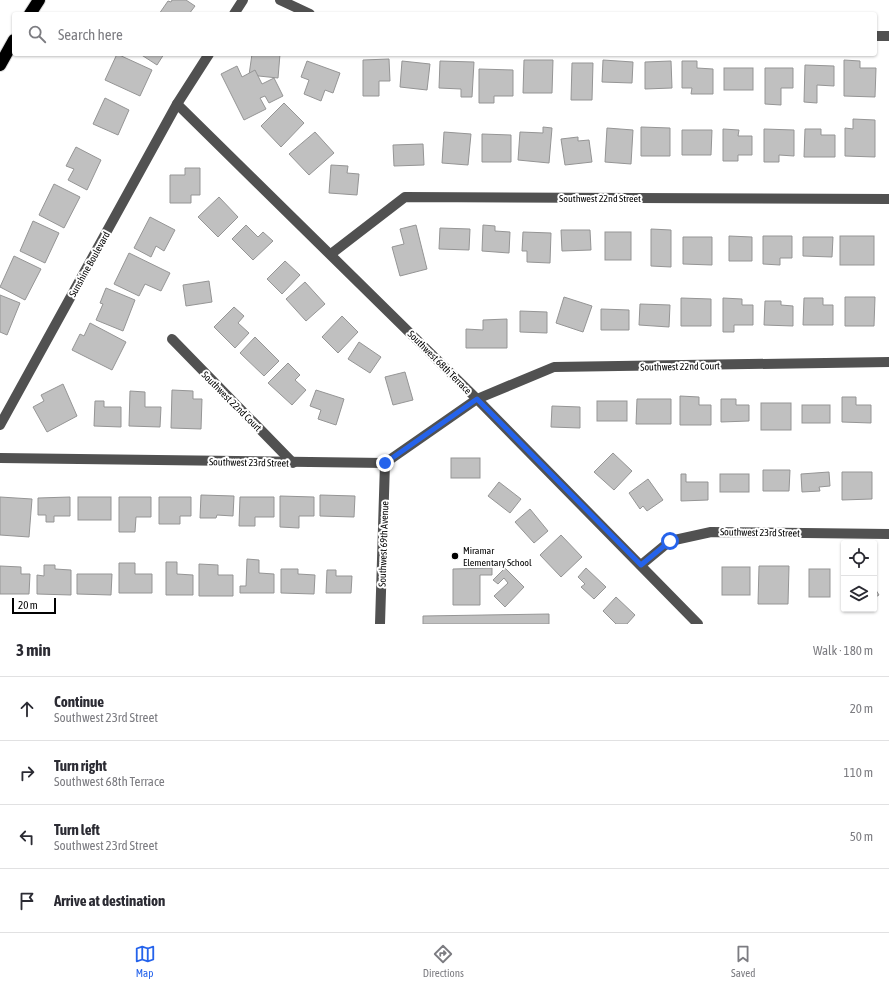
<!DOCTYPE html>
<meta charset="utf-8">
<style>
body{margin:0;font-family:"Asap Condensed",sans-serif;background:#f7f7f7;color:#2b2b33}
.controls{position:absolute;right:12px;bottom:12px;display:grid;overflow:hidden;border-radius:4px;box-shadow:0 1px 3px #0004}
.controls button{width:36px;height:36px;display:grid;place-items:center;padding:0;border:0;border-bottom:1px solid #e1e1e2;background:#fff;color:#2b2b33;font:20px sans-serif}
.scale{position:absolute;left:12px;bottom:10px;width:44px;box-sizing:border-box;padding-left:4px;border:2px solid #000;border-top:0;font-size:11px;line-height:14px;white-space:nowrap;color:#000;-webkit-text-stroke:3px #fff;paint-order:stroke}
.stop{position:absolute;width:12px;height:12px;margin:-9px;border:3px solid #2563eb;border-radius:50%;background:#fff}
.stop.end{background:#2563eb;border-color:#fff;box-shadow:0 1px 4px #0008}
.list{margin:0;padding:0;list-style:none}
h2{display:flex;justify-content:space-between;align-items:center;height:52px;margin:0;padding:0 16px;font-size:17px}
h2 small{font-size:13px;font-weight:400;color:#7c7c81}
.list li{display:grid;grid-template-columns:26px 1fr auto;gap:12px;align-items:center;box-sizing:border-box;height:64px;padding:0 16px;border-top:1px solid #e1e1e2}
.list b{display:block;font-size:15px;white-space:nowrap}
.list p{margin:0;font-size:13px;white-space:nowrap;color:#7c7c81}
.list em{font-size:13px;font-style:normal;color:#7c7c81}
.icon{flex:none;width:22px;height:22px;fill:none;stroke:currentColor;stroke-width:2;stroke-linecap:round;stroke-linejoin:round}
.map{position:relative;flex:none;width:889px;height:624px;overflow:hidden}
.search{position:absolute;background:#fff;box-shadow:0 1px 3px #0004;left:12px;right:12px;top:12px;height:44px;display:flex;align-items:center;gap:10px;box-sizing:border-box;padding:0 14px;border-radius:4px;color:#7c7c81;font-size:15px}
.sheet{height:308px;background:#fff}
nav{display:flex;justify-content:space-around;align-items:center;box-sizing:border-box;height:56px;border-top:1px solid #e1e1e2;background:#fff;font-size:11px;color:#7c7c81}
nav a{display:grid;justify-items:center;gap:2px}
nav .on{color:#2563eb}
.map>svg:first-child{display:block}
.building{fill:#c0c0c0;stroke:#959595}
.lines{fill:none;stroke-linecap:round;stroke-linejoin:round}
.highway-casing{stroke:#dbdbdb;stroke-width:14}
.minor{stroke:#515151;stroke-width:10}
.highway{stroke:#000;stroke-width:12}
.route{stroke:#2563eb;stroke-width:5}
.poi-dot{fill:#000;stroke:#fff;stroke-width:1.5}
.labels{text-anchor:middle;stroke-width:4;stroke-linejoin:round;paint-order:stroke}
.street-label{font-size:10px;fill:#000;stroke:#fff}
.poi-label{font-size:10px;fill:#000;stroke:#fff;text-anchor:start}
</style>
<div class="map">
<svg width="889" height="624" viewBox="0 0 889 624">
<rect width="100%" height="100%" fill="#fff"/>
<g class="building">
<polygon points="172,0 186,0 195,6 189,14 159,14 168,1 171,2"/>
<polygon points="117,54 152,70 140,96 105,80"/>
<polygon points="140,54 164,54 157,65"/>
<polygon points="252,54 280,54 278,78 249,75"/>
<polygon points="389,59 390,81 379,81 379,96 363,96 363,60"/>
<polygon points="524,60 553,60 552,93 523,93"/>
<polygon points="603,60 633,62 632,83 602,82"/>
<polygon points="844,60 860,61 860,68 876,68 875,97 844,96"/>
<polygon points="307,61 340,73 333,93 325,90 321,101 304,94 309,80 301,77"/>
<polygon points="402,61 430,64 427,90 400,87"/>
<polygon points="440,61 474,62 472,97 461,97 461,89 439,88"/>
<polygon points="671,61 672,88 645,89 645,62"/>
<polygon points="682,61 697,61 697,68 713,69 713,94 691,94 692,88 682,88"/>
<polygon points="572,63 593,63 592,100 571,100"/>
<polygon points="805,65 834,66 834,86 817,85 817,103 804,102"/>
<polygon points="237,66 242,77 255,70 262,84 274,78 283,96 269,103 265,96 260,98 266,109 244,120 221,74"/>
<rect x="724" y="68" width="29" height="22"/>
<polygon points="765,68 793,68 793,88 781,88 781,105 765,104"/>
<polygon points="479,69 513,70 513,96 494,96 494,103 479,103"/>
<polygon points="105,98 129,110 118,135 93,124"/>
<polygon points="284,103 304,123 281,147 261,126"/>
<polygon points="853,119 875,120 875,157 845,156 845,128 853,129"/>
<polygon points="543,127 552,128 549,163 518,160 520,132 543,133"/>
<polygon points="641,127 670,128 670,156 641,156"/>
<polygon points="607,128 633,130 631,164 605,162"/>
<polygon points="723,129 739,130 738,136 752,136 752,155 738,155 738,161 723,161"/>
<polygon points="764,129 794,130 794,156 779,155 779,162 764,162"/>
<polygon points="805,129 821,129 821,135 835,135 835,157 804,157"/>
<polygon points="682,130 712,130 711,155 682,155"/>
<polygon points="315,132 334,153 309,175 289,154"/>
<polygon points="444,132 471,134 468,165 442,163"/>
<polygon points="482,134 511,135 511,162 482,162"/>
<polygon points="578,137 578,141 589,140 592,162 565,165 561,139"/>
<polygon points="423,144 424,165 394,166 393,145"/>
<polygon points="76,147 101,160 87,190 68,180 74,169 66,166"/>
<polygon points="331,165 348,166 347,173 359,174 357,195 329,193"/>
<polygon points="185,168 200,168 200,195 191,195 191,203 170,203 170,175 185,175"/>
<polygon points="54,184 80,197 64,228 39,215"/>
<polygon points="219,197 238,217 218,237 198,217"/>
<polygon points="150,217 175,230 164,251 156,246 151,257 134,248"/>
<polygon points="33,221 59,233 45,263 20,251"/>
<polygon points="246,225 258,237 263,232 273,241 253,260 232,239"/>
<polygon points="416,225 427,269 400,276 392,247 404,244 400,229"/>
<polygon points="483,225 495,226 495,231 510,232 509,253 482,251"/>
<polygon points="440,228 470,229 469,250 439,249"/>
<polygon points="651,229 671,230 671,267 651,266"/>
<polygon points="561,230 590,230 591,250 562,251"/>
<polygon points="523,232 551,233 550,263 527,262 527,251 522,251"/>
<rect x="605" y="232" width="26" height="28"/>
<polygon points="729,236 752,237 752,261 729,261"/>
<polygon points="763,236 792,236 792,258 780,258 780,265 763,264"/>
<rect x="840" y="236" width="34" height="29"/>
<polygon points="683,237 712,237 712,265 683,264"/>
<polygon points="803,237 833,237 832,257 803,256"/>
<polygon points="129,253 170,273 161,291 145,284 139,296 114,284"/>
<polygon points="14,256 41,269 25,300 0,287"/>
<polygon points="285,261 300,275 282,294 267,279"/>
<polygon points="209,281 212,302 186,306 183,285"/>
<polygon points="305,282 325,304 306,321 286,299"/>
<polygon points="106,288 135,300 123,331 96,320 103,304 100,303"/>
<polygon points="0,295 20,303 7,335 0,332"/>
<polygon points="564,297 592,306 583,332 556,323"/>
<polygon points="845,297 875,297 874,326 845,326"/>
<polygon points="681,298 711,299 711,326 681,326"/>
<polygon points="723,298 742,299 742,305 753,305 753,325 734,325 734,332 723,332"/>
<polygon points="804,298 823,298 823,305 833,305 833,325 803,325"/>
<polygon points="765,301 781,301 781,305 793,306 793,326 764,325"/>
<polygon points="640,304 670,305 669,327 639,325"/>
<polygon points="234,307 244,316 238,323 249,333 235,348 214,327"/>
<polygon points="601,309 629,310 629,330 601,330"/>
<polygon points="520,311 547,312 547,333 520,332"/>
<polygon points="342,316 358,332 338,353 322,337"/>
<polygon points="507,319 507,348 466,348 466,329 483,330 483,320"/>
<polygon points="90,323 126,342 112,370 72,350 80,334 84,336"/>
<polygon points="255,337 279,361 264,376 240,353"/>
<polygon points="359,342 381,357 370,373 348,359"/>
<polygon points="288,363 300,375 295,380 306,390 292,405 268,383"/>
<polygon points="405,372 413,400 393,405 385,377"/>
<polygon points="63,384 77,416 47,432 33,407 44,401 41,395"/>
<polygon points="172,390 193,391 193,399 202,399 201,429 171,428"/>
<polygon points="316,390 344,399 336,425 318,419 321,410 310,406"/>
<polygon points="130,391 145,392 145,407 161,407 160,427 129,426"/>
<polygon points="680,396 699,397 699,405 711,405 711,425 680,425"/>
<polygon points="842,397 856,397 856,405 871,405 871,423 842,422"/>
<polygon points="637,399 671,399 671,424 636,424"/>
<polygon points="721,399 736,399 736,405 749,405 749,421 721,422"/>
<polygon points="95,401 104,401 104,407 121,407 121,427 94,426"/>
<rect x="597" y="401" width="30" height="20"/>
<rect x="761" y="403" width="30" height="27"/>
<rect x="802" y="405" width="28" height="18"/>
<polygon points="552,406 580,407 580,428 551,427"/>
<polygon points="613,453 632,471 614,490 594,472"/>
<rect x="451" y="458" width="29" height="20"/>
<polygon points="763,470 790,470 789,491 763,491"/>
<polygon points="829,472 830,486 819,487 820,491 802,492 801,474"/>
<polygon points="842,472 872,472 872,499 842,500"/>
<polygon points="681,474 686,474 686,482 708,482 708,500 681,501"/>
<rect x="720" y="474" width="29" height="18"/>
<polygon points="648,479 663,500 647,511 643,506 640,509 629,493"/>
<polygon points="499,482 521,499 510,513 488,496"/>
<polygon points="201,495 234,496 233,516 217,515 216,518 200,518"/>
<polygon points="320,495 355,496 354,517 320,516"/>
<polygon points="280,496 314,497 314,516 299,516 299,528 280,527"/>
<polygon points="0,497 32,499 29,537 0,535"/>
<polygon points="70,497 70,516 54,516 54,522 46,522 46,515 38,515 38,498"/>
<rect x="78" y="497" width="33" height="23"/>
<polygon points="119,497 151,497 151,517 136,517 135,532 119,532"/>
<polygon points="159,497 191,497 191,516 180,516 180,524 159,524"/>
<polygon points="240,497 274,497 274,517 255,517 255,526 239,526"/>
<polygon points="530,509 548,531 534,543 515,522"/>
<polygon points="561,535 582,557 561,577 540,555"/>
<polygon points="247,559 259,560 259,573 274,574 274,593 240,593 240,586 246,586"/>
<polygon points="166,562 177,562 177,574 193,575 193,595 166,595"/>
<polygon points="119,563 135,563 135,574 152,574 152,593 119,593"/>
<polygon points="199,564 218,565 218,575 233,575 233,596 199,596"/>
<polygon points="44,565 55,565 55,569 71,570 71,595 37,594 37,575 44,576"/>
<polygon points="0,566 21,567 21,574 30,574 29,594 0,594"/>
<polygon points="759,566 789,566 788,604 758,604"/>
<rect x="722" y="567" width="28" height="28"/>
<polygon points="492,568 492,575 480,575 480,605 453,605 453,569"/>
<polygon points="505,568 524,587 505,607 494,596 508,583 504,578 498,584 493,580"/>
<polygon points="586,568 606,587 594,599 581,587 585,584 578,577"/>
<polygon points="281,569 298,569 298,574 315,575 314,594 281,593"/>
<rect x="809" y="569" width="21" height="28"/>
<polygon points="327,570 336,570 336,576 352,576 351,593 326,593"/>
<polygon points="77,574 112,574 111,595 77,594"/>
<polygon points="874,587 879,595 874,598"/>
<polygon points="616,597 635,615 627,624 616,624 603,611"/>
<polygon points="549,614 549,624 423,624 423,616"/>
</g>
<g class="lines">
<g class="highway-casing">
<g id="highway">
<polyline points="30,14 39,0"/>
<polyline points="0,65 14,40"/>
</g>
</g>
<g class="minor">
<polyline points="280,0 310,14"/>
<polyline points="234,14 243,0"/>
<polyline points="875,36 889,36"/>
<polyline points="177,104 477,399 698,624"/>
<polyline points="331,254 405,197 889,199"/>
<polyline points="172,339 293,463"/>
<polyline points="0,425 177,104 209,54"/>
<polyline points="0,458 385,463 477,399 554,367 889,362"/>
<polyline points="641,565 670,541 711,532 889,534"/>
<polyline points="380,624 385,463"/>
</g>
<use href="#highway" class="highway"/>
</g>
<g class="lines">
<polyline class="route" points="385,463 477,399 641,565 670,541"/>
</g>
<circle class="poi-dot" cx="455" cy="556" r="4"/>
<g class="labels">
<g class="street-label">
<text x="600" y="202">Southwest 22nd Street</text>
<text transform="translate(89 264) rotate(-61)" y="4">Sunshine Boulevard</text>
<text transform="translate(440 362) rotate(45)" y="4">Southwest 68th Terrace</text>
<text transform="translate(680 366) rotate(-1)" y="4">Southwest 22nd Court</text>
<text transform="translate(232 401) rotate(45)" y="4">Southwest 22nd Court</text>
<text transform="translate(249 462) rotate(1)" y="4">Southwest 23rd Street</text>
<text transform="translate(760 532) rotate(1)" y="4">Southwest 23rd Street</text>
<text transform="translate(383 544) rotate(-88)" y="4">Southwest 69th Avenue</text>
</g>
<g class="poi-label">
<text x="463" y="554">Miramar<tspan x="463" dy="12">Elementary School</tspan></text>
</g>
</g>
</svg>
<div class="controls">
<button><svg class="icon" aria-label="locate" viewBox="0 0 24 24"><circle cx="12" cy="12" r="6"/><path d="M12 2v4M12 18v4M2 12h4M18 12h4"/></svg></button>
<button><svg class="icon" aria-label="layers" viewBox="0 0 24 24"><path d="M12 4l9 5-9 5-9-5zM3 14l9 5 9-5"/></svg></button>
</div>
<div class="scale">20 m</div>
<div class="stop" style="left:670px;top:541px"></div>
<div class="stop end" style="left:385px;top:463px"></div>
<div class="search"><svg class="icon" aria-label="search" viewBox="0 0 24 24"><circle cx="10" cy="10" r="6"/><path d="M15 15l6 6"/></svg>Search here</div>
</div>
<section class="sheet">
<h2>3 min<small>Walk · 180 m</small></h2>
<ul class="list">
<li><svg class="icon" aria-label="ahead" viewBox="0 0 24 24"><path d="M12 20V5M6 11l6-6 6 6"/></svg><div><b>Continue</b><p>Southwest 23rd Street</p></div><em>20 m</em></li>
<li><svg class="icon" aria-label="right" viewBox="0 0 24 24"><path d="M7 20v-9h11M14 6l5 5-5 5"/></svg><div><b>Turn right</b><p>Southwest 68th Terrace</p></div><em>110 m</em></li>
<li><svg class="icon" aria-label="left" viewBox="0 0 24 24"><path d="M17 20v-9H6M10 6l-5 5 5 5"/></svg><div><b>Turn left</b><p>Southwest 23rd Street</p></div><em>50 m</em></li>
<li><svg class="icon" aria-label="arrive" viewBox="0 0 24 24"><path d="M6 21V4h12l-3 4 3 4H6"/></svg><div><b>Arrive at destination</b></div></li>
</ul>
</section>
<nav>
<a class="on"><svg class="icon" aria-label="map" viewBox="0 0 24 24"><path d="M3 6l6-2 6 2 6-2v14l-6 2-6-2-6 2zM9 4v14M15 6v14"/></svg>Map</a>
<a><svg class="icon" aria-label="directions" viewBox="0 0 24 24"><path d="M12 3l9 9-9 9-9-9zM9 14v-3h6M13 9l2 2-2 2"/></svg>Directions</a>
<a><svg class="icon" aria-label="saved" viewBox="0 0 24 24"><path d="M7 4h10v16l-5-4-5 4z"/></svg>Saved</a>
</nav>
